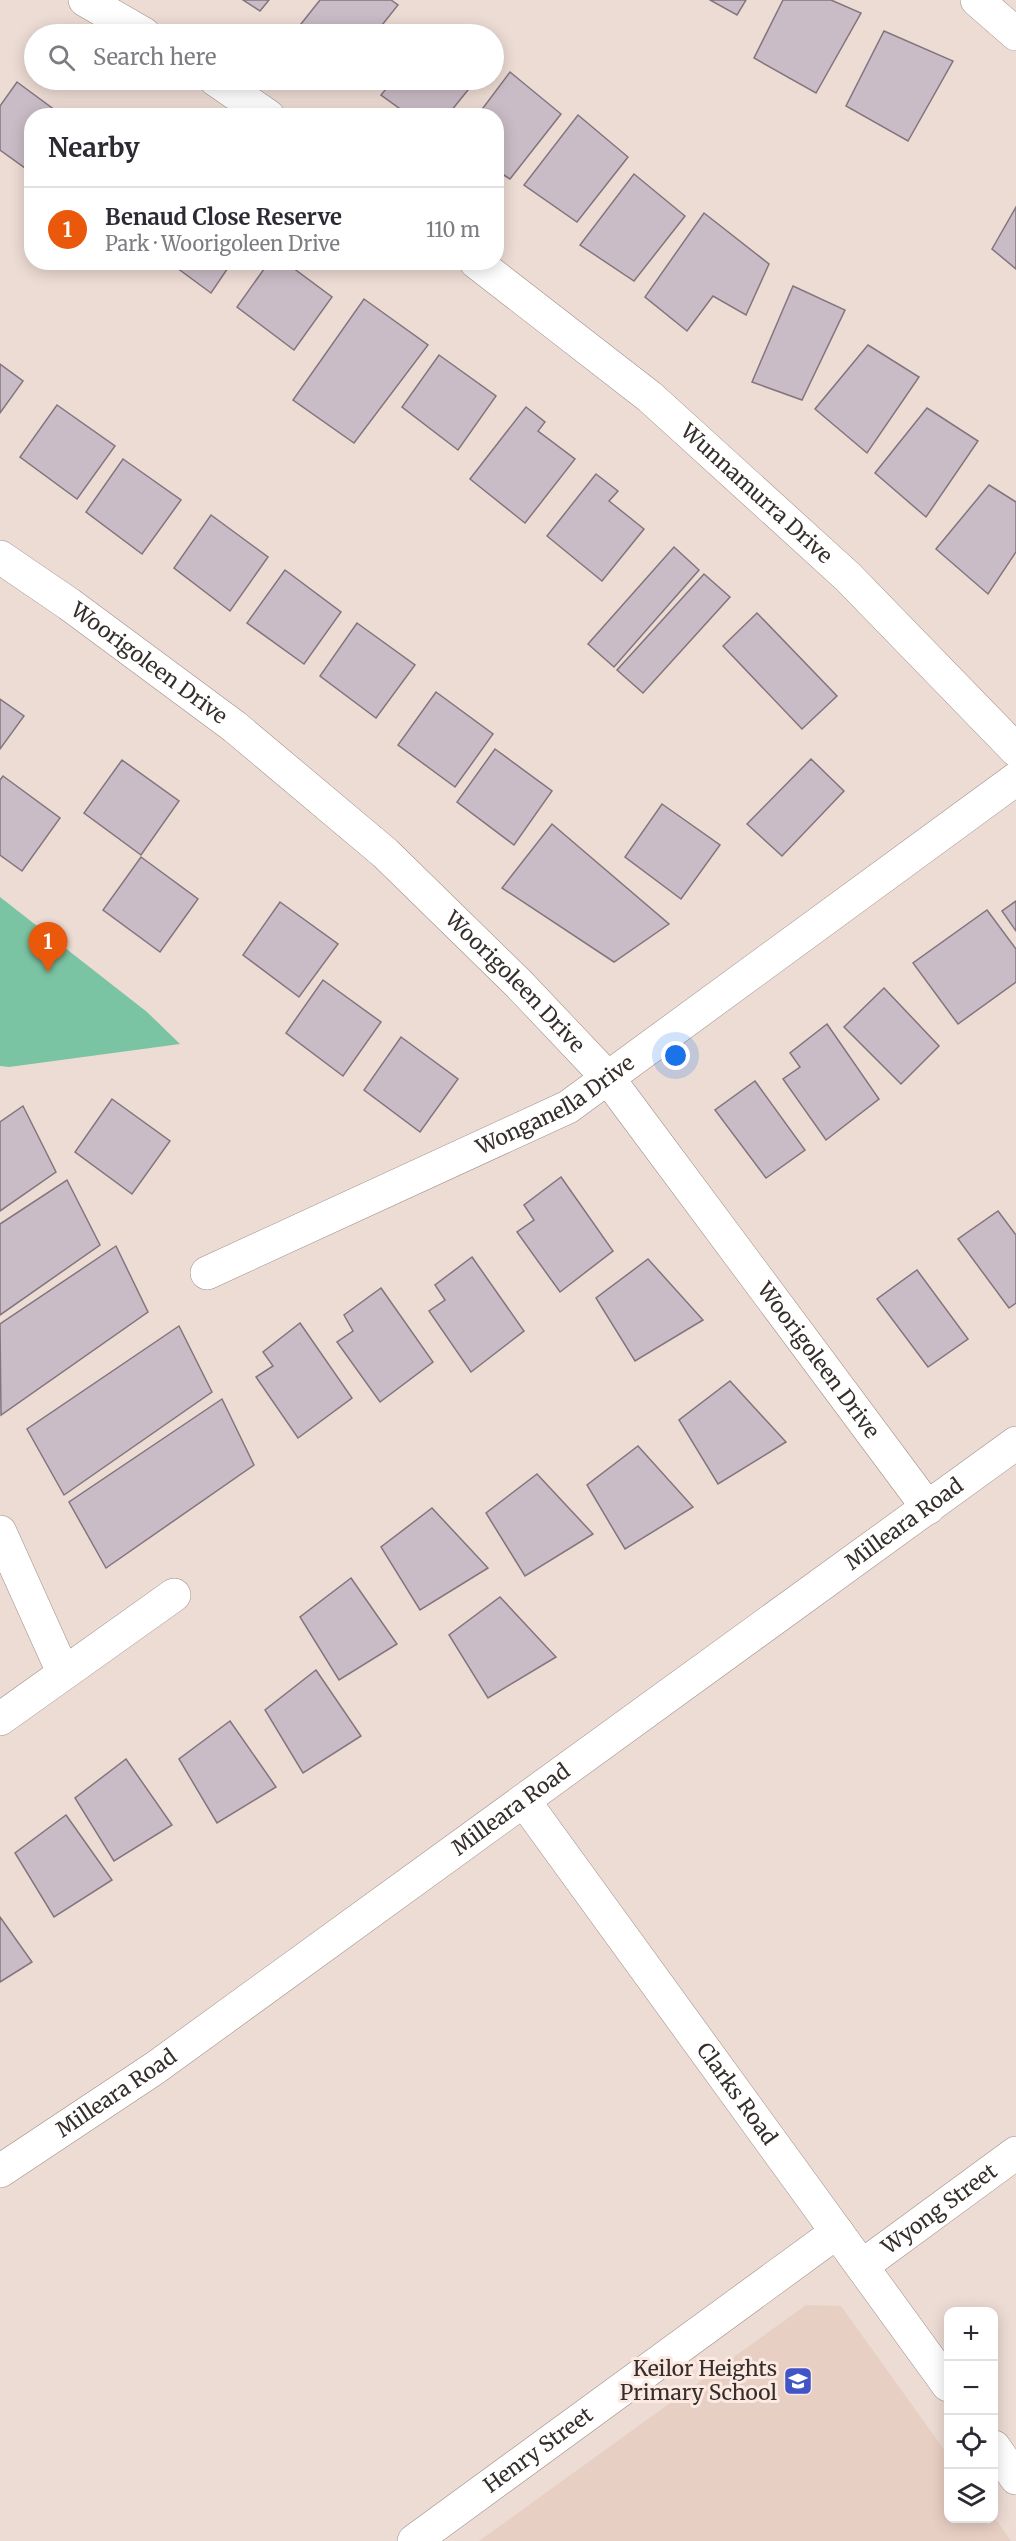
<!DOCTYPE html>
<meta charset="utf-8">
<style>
body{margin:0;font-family:Merriweather,serif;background:#f2f2f3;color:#2b2b33}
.controls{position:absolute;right:18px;bottom:18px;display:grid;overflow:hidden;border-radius:12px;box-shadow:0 3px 15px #0003}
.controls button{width:54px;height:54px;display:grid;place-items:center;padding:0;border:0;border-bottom:2px solid #e1e1e2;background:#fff;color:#2b2b33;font:30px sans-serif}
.you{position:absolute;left:676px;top:1056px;width:21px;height:21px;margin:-15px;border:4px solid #fff;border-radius:50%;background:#1a73e8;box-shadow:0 0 0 9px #1a73e833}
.badge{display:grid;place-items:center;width:39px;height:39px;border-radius:50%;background:#ea580c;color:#fff;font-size:20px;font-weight:700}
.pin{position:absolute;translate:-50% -50px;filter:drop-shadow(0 2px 3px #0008)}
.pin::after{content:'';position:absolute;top:32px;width:21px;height:18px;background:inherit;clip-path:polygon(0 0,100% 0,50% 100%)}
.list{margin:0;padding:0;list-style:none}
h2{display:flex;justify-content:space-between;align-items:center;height:78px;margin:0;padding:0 24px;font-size:26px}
h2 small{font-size:20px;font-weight:400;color:#7c7c81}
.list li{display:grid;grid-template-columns:39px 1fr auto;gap:18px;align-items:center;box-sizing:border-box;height:84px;padding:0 24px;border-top:2px solid #e1e1e2}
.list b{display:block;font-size:22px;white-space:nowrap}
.list p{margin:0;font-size:20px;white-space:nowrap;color:#7c7c81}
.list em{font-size:20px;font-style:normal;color:#7c7c81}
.icon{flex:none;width:33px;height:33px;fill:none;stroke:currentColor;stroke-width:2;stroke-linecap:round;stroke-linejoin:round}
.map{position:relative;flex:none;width:1016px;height:2541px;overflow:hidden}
.search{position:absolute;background:#fff;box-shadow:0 3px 15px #0003;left:24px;top:24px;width:480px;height:66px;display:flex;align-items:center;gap:15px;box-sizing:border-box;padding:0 21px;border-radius:33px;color:#7c7c81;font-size:22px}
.panel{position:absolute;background:#fff;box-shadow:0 3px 15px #0003;left:24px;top:108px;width:480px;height:162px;border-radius:24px}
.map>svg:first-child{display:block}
.built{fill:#e8cfc4}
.green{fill:#7bc4a3}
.building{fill:#cabcc6;stroke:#82757e;stroke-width:1.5}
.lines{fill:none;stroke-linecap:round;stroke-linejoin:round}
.minor-casing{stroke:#9e8e87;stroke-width:34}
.major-casing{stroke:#9e8e87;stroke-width:34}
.minor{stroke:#fff;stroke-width:33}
.major{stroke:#fff;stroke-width:33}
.labels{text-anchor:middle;stroke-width:6;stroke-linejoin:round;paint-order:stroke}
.street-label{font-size:21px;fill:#352e2b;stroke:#fbe9e2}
.poi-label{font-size:21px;fill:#352e2b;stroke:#fbe9e2;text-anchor:end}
</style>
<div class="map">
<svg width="1016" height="2541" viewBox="0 0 1016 2541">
<rect width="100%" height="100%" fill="#eddcd4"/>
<polygon class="built" points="806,2305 841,2306 948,2455 948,2518 994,2518 994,2517 1011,2541 479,2541"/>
<polygon class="green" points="0,897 147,1012 180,1044 9,1067 0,1066"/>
<g class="building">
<polygon points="243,0 269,0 260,11"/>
<polygon points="320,0 391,0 398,5 375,34 293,34"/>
<polygon points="710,0 746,0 737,15"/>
<polygon points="783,0 831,0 861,13 816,93 754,58"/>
<polygon points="435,25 447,34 428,34"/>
<polygon points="884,31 953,61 908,141 846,106"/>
<polygon points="510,72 561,114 510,179 496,170 496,116 477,116"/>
<polygon points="393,80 476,80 447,116 410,116 381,95"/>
<polygon points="17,82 63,116 32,116 32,173 0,150 0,106"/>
<polygon points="578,115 628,157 577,222 524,185"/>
<polygon points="634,174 685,216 634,281 580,245"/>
<polygon points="1016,207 1016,269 992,249"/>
<polygon points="704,213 769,264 746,315 713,296 687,331 645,297"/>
<polygon points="169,262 232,262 211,293"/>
<polygon points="269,262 285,262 332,297 294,350 237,307"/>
<polygon points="793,286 845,310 802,400 752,382"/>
<polygon points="364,299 428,345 354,443 293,400"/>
<polygon points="868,345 919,377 867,453 815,409"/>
<polygon points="439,355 496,396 458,450 402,407"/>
<polygon points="0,364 23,381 0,413"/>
<polygon points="57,405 115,446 77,499 20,457"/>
<polygon points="526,407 545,422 538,431 575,459 525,523 470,479"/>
<polygon points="927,408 978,441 926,517 875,473"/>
<polygon points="123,459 181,500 142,554 86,512"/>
<polygon points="596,474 618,491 609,501 644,529 602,581 547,536"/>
<polygon points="989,485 1016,502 1016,552 988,594 936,549"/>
<polygon points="211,515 268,557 230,611 174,568"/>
<polygon points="674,547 699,570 614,667 588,644"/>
<polygon points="285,570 341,612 304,664 247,623"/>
<polygon points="704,574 730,597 643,693 617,670"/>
<polygon points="757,613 837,696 802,729 723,646"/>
<polygon points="357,623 415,665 376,718 320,676"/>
<polygon points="436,692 493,734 455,787 398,745"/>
<polygon points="0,699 24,716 0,749"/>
<polygon points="495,749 552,791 514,845 457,802"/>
<polygon points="811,759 844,791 782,856 747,824"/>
<polygon points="122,760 179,801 141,855 84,813"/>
<polygon points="3,776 60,818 22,871 0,855 0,780"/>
<polygon points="662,804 720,845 681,899 625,857"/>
<polygon points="552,824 669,924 614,962 502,888"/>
<polygon points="141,857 198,899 160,952 103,910"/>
<polygon points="1016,901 1016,931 1002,911"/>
<polygon points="280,902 338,944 299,997 243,955"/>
<polygon points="987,910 1016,949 1016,982 958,1024 913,963"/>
<polygon points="323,980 381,1022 343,1076 286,1033"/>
<polygon points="884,988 939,1046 901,1084 844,1027"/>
<polygon points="827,1024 879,1099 826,1140 783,1079 800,1067 790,1053"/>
<polygon points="401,1037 458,1079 420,1132 364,1090"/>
<polygon points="755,1081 805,1150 766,1178 715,1110"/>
<polygon points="112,1099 170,1141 132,1194 75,1152"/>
<polygon points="23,1106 56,1172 0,1211 0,1122"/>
<polygon points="561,1177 613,1251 560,1292 517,1232 534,1220 524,1205"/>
<polygon points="67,1180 100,1245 0,1315 0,1224"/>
<polygon points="998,1211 1016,1235 1016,1303 1009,1308 958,1239"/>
<polygon points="116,1246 148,1312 1,1415 0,1324"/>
<polygon points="472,1257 524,1331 471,1372 429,1311 445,1300 435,1285"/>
<polygon points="648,1259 703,1320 635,1361 596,1298"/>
<polygon points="917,1270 968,1339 928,1367 877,1299"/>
<polygon points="381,1288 433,1362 380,1402 337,1342 353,1331 344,1315"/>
<polygon points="300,1323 352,1398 298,1438 256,1377 273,1366 263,1352"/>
<polygon points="179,1326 212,1392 64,1495 27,1429"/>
<polygon points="730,1381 786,1442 718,1484 679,1420"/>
<polygon points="222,1399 254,1465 106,1568 69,1502"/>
<polygon points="638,1446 693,1507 625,1549 587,1485"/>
<polygon points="537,1474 593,1534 525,1576 486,1513"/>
<polygon points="432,1508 488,1568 420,1610 381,1547"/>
<polygon points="351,1578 397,1644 339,1680 300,1617"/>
<polygon points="500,1597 556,1657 488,1698 449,1635"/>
<polygon points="316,1670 361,1736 303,1773 265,1710"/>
<polygon points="230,1721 276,1787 217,1823 179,1759"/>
<polygon points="126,1759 172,1825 114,1861 75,1798"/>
<polygon points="66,1815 112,1880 54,1917 15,1853"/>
<polygon points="0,1917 32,1962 0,1982"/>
</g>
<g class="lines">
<g class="minor-casing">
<g id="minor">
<polyline points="85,0 144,34"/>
<polyline points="977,0 1016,34"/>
<polyline points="216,80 268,116"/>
<path id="s1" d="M476 262 650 397 848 577 1016 750"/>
<path id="s2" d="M0 557 69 604 235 727 385 853 519 984 608 1078 928 1508"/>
<path id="s3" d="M207 1273 568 1107 1016 779"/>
<polyline points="0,1532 63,1672"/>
<polyline points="0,1719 174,1595"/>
<path id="s4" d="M524 1801 948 2385"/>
<path id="s5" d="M862 2266 1016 2153"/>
<polyline points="994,2447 1016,2478"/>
<path id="s6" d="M414 2541 837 2232"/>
</g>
</g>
<g class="major-casing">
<g id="major">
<path id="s7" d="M0 2171 155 2068 1016 1443"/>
</g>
</g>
<use href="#minor" class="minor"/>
<use href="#major" class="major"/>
</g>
<defs>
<g id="school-square" transform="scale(1.5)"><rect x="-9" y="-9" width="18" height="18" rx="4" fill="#4155c9" stroke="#fbe9e2"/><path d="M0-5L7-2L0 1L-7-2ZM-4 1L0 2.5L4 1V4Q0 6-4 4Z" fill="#fff"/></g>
</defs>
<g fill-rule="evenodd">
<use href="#school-square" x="798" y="2381"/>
</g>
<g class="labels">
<g class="street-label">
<text dy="7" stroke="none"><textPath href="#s1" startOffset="364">Wunnamurra Drive</textPath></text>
<text dy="7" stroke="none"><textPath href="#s2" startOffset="183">Woorigoleen Drive</textPath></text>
<text dy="7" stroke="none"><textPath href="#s2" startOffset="669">Woorigoleen Drive</textPath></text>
<text dy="7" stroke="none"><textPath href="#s3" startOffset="387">Wonganella Drive</textPath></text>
<text dy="7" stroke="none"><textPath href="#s2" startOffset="1155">Woorigoleen Drive</textPath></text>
<text dy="7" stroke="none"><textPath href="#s7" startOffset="1112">Milleara Road</textPath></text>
<text dy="7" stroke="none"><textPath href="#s7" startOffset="626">Milleara Road</textPath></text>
<text dy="7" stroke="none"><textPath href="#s4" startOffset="362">Clarks Road</textPath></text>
<text dy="7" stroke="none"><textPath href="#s7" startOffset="140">Milleara Road</textPath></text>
<text dy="7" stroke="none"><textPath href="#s5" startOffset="96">Wyong Street</textPath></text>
<text dy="7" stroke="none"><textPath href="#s6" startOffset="154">Henry Street</textPath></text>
</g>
<g class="poi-label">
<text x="777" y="2376">Keilor Heights<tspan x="777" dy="24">Primary School</tspan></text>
</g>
</g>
</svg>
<div class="controls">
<button>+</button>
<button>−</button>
<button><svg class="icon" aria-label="locate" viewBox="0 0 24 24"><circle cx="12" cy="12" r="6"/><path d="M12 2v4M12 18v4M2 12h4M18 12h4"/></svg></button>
<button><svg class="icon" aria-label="layers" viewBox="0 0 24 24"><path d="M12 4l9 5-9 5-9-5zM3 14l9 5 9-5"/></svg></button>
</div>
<div class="you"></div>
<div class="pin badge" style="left:48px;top:972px">1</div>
<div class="search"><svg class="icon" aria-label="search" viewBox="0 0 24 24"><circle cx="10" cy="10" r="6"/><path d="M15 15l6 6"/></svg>Search here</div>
<section class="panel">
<h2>Nearby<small></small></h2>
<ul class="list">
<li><span class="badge">1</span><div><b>Benaud Close Reserve</b><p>Park · Woorigoleen Drive</p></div><em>110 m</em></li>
</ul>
</section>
</div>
